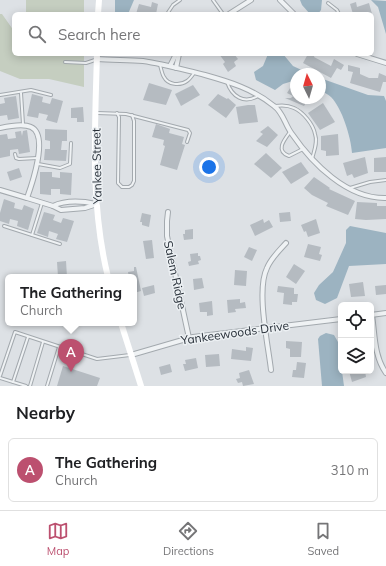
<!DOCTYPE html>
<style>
body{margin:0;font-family:Mulish,sans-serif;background:#f6f6f6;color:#202124}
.controls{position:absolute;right:12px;bottom:12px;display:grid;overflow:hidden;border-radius:6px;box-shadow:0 2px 10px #0003}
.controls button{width:36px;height:36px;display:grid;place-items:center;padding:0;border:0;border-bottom:1px solid #e0e0e0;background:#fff;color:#202124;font:20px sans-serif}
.compass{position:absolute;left:290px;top:68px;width:36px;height:36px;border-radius:50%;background:#fff;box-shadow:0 2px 10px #0003;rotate:355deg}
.you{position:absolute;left:209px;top:167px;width:14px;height:14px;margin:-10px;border:3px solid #fff;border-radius:50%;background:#1a73e8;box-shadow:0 0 0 6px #1a73e833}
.badge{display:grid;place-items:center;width:26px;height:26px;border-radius:50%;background:#bc506f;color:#fff;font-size:13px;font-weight:700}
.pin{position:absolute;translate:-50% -33px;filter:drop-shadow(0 1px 2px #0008)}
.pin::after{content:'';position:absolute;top:21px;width:14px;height:12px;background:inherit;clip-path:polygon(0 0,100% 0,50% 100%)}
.popup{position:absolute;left:5px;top:274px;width:132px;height:52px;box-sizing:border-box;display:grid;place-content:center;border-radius:6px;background:#fff;filter:drop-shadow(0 1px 3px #0005);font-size:13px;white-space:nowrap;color:#757577}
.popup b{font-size:15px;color:#202124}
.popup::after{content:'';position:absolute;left:50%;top:100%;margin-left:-8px;border:8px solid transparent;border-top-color:#fff}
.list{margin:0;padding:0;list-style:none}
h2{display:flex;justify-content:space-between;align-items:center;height:52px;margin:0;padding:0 16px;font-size:17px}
h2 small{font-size:13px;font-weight:400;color:#757577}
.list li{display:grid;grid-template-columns:26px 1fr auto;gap:12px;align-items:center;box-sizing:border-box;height:64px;margin:0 8px 8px;padding:0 8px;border:1px solid #e0e0e0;border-radius:6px}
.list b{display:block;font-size:15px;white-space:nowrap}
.list p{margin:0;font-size:13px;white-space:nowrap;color:#757577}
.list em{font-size:13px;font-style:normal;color:#757577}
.icon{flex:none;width:22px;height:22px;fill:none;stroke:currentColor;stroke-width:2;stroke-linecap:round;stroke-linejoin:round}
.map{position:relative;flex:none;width:386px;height:386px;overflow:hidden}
.search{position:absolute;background:#fff;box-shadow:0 2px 10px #0003;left:12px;right:12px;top:12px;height:44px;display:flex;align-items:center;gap:10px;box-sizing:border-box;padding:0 14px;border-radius:6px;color:#757577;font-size:15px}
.sheet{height:124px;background:#fff}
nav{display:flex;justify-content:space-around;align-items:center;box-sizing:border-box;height:56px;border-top:1px solid #e0e0e0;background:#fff;font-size:11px;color:#757577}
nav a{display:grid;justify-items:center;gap:2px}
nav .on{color:#bc506f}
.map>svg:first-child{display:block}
.green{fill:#c5cec0}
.water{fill:#9cb3c1}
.building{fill:#b5bbc1}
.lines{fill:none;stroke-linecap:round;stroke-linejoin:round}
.lane-casing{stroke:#a3a9ae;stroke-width:4}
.street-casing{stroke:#a3a9ae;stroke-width:6}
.lane{stroke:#eff2f4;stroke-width:2}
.street{stroke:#eff2f4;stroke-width:4}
.secondary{stroke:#fff;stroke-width:6}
.labels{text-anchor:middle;stroke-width:3;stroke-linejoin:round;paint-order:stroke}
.street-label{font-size:12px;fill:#29313a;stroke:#ecf0f3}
</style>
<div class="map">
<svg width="386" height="386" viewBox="0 0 386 386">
<rect width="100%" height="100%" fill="#dde1e5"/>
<g class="green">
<rect x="26" y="0" width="58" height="14"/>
<polygon points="0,14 2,14 14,31 14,54 84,54 84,87 49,79 20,79 0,71"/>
</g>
<g class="water">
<polygon points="115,0 134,0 128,14 115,14"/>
<polygon points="300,0 322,0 321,10 318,14 310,14 302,5"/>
<polygon points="371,0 386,1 386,34 378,7"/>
<polygon points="268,54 283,54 293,66 310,74 296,74 296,80 283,84 275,90 256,80 254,72 263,66"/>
<path d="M320 78 368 95 384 96 386 101V148L352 153C351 137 342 108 331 97 328 94 323 92 320 90Z"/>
<polygon points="350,226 386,233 386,264 349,266 337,298 325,304 316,300 314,293 319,285 333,272 346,243 346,230"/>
<polygon points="326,333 334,335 338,342 344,386 322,386 318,339 320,336"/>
</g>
<g class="building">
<polygon points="152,2 158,4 156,14 136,14 139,4 151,7"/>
<polygon points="356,2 357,7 369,3 372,14 353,14 350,4"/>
<polygon points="219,54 234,54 238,59 234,62 236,66 228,72 223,64 225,62"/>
<polygon points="308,54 315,54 314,57 331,66 334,59 344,65 341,70 337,68 331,78 303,63"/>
<polygon points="348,65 360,68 360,74 369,78 378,78 379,73 386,76 386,82 383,82 380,92 350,83 353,72 348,71"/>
<polygon points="149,83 172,90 166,105 143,100"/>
<polygon points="193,85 200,95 181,106 175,94"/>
<polygon points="292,85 296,87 296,98 309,98 304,106 285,98 291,98 293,96 287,93"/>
<polygon points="32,94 43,97 42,102 50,104 52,98 63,101 57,123 46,120 48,115 39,113 38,118 27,116"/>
<polygon points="218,94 227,99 228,98 236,105 226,118 208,105"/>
<polygon points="16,96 19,118 8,120 7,115 0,116 0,104 5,103 4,98"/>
<polygon points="323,103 335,122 320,130 308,113"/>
<polygon points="248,105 255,105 258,122 239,124 236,107"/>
<polygon points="83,107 84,122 77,122 77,118 71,118 71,108"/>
<polygon points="156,124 170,129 169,133 184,137 182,144 185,145 177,170 160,165 165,146 163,145 164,140 152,137"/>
<polygon points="268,126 278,135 267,147 256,141 263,134 260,132"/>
<polygon points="45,129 67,130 67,141 62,141 61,150 67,150 66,161 44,160 45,149 50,149 50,141 45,140"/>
<polygon points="27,130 30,152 19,154 18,149 10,150 10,156 0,158 0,135 7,134 8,139 16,138 15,132 21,131 22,136 23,131"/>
<polygon points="338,134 339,155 326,156 326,151 321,150 321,136"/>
<polygon points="266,153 282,168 271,178 254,164"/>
<polygon points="365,157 368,173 354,178 352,174 347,176 343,163"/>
<polygon points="386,157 386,172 374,172 374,158"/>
<polygon points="301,162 309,173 291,184 282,172"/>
<polygon points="19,168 22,177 10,181 7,172"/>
<polygon points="40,172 52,172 52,177 60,178 60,172 72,173 71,195 60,194 60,189 51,189 51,195 40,194"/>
<polygon points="314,177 330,188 329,189 355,201 348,215 326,206 328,203 312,195 304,188"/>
<polygon points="4,199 15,203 14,208 22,210 24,205 34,209 28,230 17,226 18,221 10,219 9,224 0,221 0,213"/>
<polygon points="357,202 377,203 377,206 386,206 386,219 366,220 355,219"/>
<polygon points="44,212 55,215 53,220 61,223 63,218 74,221 67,242 56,239 58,234 49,231 48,237 37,233"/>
<polygon points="290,212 291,221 280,222 279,213"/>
<polygon points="142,213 151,215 149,227 142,225 142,222 140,222"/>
<polygon points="263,219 264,223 269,220 273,227 255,236 250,225"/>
<polygon points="316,219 320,233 308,237 306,231 304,232 301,225"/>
<polygon points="193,229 193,239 184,240 183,234 185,234 185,230"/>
<polygon points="152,240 154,258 146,259 143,241"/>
<polygon points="308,244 321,247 319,254 322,255 320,261 304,257"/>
<polygon points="249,247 257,250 252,261 244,257"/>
<polygon points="198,253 198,256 200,256 201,260 198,261 199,264 189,266 188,262 191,261 190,254"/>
<polygon points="66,261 67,277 58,277 57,262"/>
<polygon points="294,264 305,271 296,284 286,277"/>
<polygon points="134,267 136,267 141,291 134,293 134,277 129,277 128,272 134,271"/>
<polygon points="235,270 247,271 246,286 234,285"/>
<polygon points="202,278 204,288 194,290 193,279"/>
<polygon points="363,282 365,296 351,297 349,284"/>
<polygon points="154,285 155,293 144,296 142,288"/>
<polygon points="386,285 386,294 376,295 375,286"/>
<polygon points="278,286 294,288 294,294 298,294 297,302 292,302 292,305 283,304 284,293 277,292"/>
<polygon points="240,299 240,303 245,302 246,308 235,309 236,312 228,313 227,300"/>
<polygon points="212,301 213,315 207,316 207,312 200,312 199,303"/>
<polygon points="286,341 302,342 301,357 290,357 290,349 286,348"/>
<polygon points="246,347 253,348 251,361 231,359 232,349 246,351"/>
<polygon points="219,354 220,366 206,367 205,355"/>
<polygon points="196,358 198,368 185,371 183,364 186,364 185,360"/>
<polygon points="297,362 306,363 304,378 292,377 293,370 296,370"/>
<polygon points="170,364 172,372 161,375 159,367"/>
<polygon points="63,366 100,378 97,386 57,386"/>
<polygon points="249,370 254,384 243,386 242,382 238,383 236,379 240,378 239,373"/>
<polygon points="349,371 365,371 366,377 352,382"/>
</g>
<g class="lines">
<g class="lane-casing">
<g id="lane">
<polyline points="213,0 223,14"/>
<polyline points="328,3 337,10 339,14"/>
<polyline points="167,14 173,5 180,0"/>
<polyline points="65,62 86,63 95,60"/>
<path d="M160 65C161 68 162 74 164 77 168 85 180 86 187 81 190 79 192 76 194 73"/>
<path d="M227 82C232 97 244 104 258 96"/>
<polyline points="21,93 23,124"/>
<polyline points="0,95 31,90 51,95"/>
<path d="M275 106C281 105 288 105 294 108 303 112 313 124 315 134 318 142 314 151 312 159"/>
<polyline points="97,113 126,114 188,130 190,133 187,142"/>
<polyline points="117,113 119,117 118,183 122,187 129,187 132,185 134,181 134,121 132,115"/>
<path d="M290 132C284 140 275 151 289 156L303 149"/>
<polyline points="15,154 16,158 19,159 37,158"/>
<polyline points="38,164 60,168 70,164 71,143"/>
<polyline points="350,188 370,182 386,180"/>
<polyline points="4,226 60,244"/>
<polyline points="32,235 42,203"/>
<polyline points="0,376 15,332 97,359 130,355"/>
<polyline points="0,378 26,386"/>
<polyline points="13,382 28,337"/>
<polyline points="30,386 43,342"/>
<polyline points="47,386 59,347"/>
</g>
</g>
<g class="street-casing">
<g id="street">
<polyline points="280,0 294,14"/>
<polyline points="229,14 251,0"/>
<polyline points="357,54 386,63"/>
<path d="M97 59C112 60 128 60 143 61 164 64 184 70 205 75 230 82 253 89 274 106 283 112 285 125 292 134 312 163 347 199 386 198"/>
<polyline points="170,66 176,54"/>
<polyline points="176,68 179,54"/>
<path d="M0 128C9 126 23 123 31 127 49 135 32 184 27 198L0 190"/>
<polyline points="27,198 53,206 61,210 85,208 97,204"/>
<path d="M53 206C66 200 82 201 96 204"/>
<polyline points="168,212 167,221 167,236 189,338"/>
<polyline points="371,315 386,313"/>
<path d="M372 315C375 335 374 356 386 373"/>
<polyline points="131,355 193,337 341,319"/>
<path d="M271 370C268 344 256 290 267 268 271 258 279 251 286 243"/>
</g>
</g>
<use href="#lane" class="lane"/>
<use href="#street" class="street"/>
<g class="secondary">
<polyline points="98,14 99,0"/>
<path d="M97 54C95 128 90 205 108 277"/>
<polyline points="121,323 141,386"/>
</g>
</g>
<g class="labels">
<g class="street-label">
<text transform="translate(97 166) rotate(-91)" y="4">Yankee Street</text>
<text transform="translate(175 275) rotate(78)" y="4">Salem Ridge</text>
<text transform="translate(235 333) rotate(-8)" y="4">Yankeewoods Drive</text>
</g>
</g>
</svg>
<div class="controls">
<button><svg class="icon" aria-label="locate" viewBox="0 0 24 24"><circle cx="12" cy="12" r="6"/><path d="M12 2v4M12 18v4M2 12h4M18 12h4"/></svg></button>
<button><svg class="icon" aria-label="layers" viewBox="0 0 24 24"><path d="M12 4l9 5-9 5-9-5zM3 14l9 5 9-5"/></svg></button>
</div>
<svg class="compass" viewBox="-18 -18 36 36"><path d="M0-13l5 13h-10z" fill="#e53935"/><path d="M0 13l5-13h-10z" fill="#757577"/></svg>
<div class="you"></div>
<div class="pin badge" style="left:71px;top:372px">A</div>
<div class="popup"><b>The Gathering</b>Church</div>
<div class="search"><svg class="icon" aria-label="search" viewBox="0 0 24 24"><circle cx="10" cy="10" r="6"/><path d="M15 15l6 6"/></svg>Search here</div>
</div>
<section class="sheet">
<h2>Nearby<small></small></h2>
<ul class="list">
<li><span class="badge">A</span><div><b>The Gathering</b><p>Church</p></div><em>310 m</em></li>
</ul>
</section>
<nav>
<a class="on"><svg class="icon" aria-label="map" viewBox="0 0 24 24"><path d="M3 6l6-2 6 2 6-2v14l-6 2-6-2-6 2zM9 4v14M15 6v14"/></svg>Map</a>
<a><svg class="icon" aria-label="directions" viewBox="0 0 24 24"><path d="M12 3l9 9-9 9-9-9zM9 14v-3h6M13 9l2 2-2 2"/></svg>Directions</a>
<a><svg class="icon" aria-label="saved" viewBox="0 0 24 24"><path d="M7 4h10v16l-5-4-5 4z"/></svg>Saved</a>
</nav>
